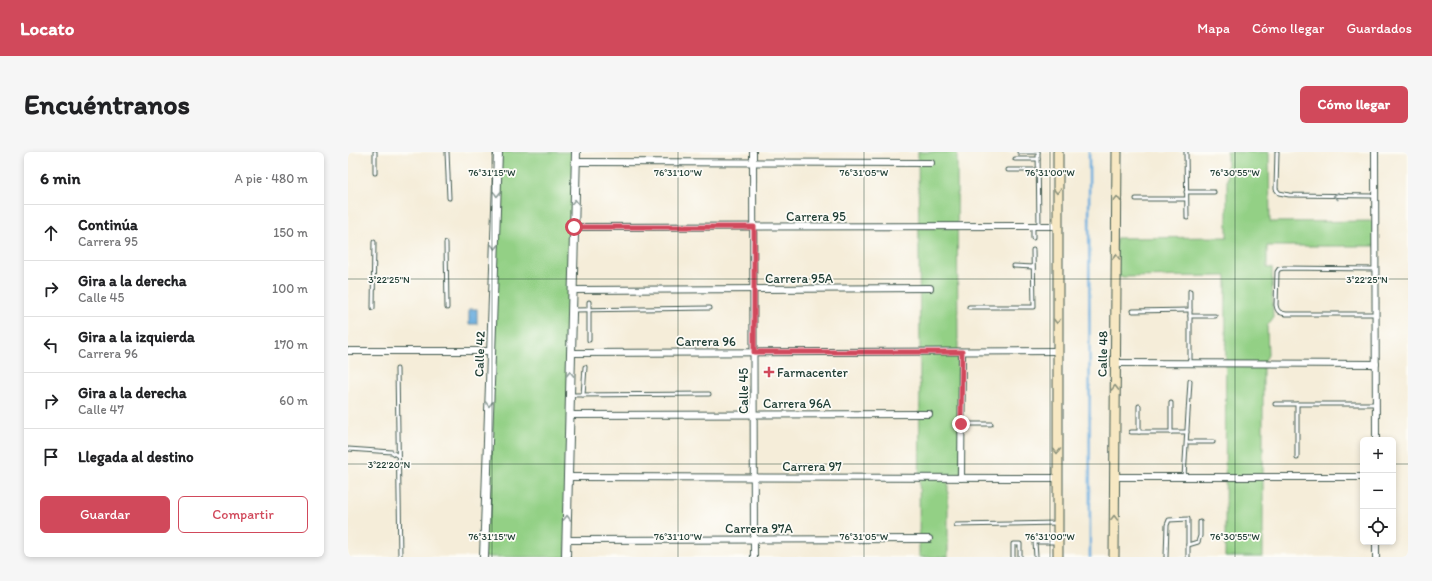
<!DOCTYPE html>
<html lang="es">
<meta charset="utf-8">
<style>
body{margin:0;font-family:Itim,sans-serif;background:#f6f6f6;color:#202124}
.controls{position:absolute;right:12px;bottom:12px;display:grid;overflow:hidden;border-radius:6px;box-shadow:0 2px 6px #0003}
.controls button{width:36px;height:36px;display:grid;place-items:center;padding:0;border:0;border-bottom:1px solid #e0e0e0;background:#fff;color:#202124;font:20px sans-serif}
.stop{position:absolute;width:12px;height:12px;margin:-9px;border:3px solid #d1495b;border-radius:50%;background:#fff}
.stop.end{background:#d1495b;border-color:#fff;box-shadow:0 1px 4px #0008}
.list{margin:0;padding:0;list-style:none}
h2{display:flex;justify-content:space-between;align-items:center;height:52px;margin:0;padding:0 16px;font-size:17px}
h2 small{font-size:13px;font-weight:400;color:#757577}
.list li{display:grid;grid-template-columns:26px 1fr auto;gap:12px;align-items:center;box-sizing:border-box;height:56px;padding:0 16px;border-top:1px solid #e0e0e0}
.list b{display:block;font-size:15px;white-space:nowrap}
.list p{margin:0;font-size:13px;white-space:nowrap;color:#757577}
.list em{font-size:13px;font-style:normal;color:#757577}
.actions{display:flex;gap:8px;padding:12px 16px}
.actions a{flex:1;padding:9px 0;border:1px solid #d1495b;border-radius:6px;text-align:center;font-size:14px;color:#d1495b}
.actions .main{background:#d1495b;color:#fff}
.icon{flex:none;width:22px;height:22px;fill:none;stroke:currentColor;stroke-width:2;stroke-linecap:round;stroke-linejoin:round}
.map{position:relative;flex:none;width:1060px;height:405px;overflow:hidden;border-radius:6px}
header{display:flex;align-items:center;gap:24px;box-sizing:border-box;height:56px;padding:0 20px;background:#d1495b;color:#fff}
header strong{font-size:19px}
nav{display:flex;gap:22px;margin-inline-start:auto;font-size:14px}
.intro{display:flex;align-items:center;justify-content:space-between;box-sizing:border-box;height:96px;padding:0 24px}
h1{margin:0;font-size:28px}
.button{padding:10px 18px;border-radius:6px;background:#d1495b;color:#fff;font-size:14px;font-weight:700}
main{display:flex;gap:24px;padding:0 24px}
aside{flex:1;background:#fff;border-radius:6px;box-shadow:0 2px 6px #0003}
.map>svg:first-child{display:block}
.green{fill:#93d085;stroke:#59865c}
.water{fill:#68acde;stroke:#447489}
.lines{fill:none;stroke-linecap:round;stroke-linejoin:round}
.stream{stroke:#68acde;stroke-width:2.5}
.service-casing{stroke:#3f574d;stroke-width:5}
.minor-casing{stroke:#3f574d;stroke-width:8}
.tertiary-casing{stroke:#3f574d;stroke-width:10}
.secondary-casing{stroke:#3f574d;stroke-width:11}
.service{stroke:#fff;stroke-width:3}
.minor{stroke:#fff;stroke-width:6}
.tertiary{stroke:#fff;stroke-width:8}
.secondary{stroke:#f7e8c3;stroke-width:9}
.oneway{stroke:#8b927c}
.oneway2{stroke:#8f9e9a}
.route{stroke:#d1495b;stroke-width:5}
.ticks{fill:none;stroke:#1f3d34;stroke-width:1;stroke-opacity:0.45}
.poi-dot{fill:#d1495b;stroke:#fdfcf7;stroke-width:1.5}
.labels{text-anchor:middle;stroke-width:3.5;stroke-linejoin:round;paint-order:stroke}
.street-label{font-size:13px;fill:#1f3d34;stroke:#fdfcf7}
.poi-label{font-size:13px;fill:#1f3d34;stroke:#fdfcf7;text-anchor:start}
.ticks-label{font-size:10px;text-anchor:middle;fill:#1f3d34;stroke:#fdfcf7;stroke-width:3.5;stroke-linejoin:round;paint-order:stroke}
</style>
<header>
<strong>Locato</strong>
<nav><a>Mapa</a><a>Cómo llegar</a><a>Guardados</a></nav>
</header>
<div class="intro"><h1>Encuéntranos</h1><a class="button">Cómo llegar</a></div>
<main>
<aside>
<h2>6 min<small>A pie · 480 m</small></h2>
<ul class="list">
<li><svg class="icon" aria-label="ahead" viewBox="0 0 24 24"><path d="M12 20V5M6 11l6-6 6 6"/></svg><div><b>Continúa</b><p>Carrera 95</p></div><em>150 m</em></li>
<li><svg class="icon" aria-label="right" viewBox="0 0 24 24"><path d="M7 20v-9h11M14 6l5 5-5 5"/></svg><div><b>Gira a la derecha</b><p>Calle 45</p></div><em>100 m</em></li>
<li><svg class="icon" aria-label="left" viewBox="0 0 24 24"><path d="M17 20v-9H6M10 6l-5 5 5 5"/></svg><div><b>Gira a la izquierda</b><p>Carrera 96</p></div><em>170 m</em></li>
<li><svg class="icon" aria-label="right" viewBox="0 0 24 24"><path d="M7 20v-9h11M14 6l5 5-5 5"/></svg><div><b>Gira a la derecha</b><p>Calle 47</p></div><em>60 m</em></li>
<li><svg class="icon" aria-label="arrive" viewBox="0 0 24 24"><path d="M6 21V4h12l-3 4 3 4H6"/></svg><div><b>Llegada al destino</b></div></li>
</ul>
<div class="actions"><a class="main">Guardar</a><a>Compartir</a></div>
</aside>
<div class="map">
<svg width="1060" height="405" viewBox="0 0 1060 405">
<rect width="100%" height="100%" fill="#fdfcf7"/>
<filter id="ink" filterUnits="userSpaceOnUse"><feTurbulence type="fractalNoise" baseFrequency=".025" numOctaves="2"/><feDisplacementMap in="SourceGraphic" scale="8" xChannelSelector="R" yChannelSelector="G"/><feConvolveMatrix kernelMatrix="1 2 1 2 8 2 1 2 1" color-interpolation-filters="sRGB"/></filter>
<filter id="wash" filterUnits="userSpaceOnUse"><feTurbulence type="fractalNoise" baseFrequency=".012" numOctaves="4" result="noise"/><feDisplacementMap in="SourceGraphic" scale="16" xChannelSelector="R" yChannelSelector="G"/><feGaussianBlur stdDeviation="0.9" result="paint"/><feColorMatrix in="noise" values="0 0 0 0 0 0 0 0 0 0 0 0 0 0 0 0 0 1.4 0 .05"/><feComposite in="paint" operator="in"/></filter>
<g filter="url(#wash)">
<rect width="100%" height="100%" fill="#f5edd9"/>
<g class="green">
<polygon points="150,0 228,0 218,405 136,405"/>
<polygon points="570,0 609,0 610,199 614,200 613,326 600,326 600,405 571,405 572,200"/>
<polygon points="879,0 921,0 922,70 1028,69 1028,94 919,94 919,116 924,116 925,166 919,174 920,203 915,212 915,405 877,405 878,124 768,125 768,86 879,85"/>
</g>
<rect class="water" x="121" y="157" width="8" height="15"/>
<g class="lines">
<polyline class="stream" points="741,0 742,405"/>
</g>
</g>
<g filter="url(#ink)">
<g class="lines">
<g class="service-casing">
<g id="service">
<polyline points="27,0 27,21"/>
<polyline points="99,0 101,46"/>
<polyline points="671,0 690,0"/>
<polyline points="690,0 691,74"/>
<polyline points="838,0 839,66"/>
<polyline points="929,0 928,37 931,41 941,43 1027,44"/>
<polyline points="667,7 690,7"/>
<polyline points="660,18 690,18"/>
<polyline points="838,40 866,40"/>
<polyline points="788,47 838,47"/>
<polyline points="685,74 685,86"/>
<polyline points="98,91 99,156"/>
<polyline points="666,114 685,115"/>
<path d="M1027 117 936 116 931 117 929 120 928 153C929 160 932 161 938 162H1028"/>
<polyline points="842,139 842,211"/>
<polyline points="621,155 686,155 685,98"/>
<polyline points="25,156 26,90"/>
<polyline points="226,158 362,156"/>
<polyline points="785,159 842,158"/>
<polyline points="842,164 867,164"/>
<polyline points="241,188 241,150"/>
<polyline points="49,217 52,405"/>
<polyline points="224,243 361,242"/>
<polyline points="235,243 237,215"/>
<polyline points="927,252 1028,252"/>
<polyline points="949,252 949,306"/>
<polyline points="613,272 643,272"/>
<polyline points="783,280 839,280"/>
<polyline points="791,280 791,254"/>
<polyline points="823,280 823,251"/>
<polyline points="839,290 865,290"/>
<polyline points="0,297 44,300 50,304"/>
<polyline points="836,325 842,229"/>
<polyline points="608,373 709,371"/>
<polyline points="840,393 850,390 852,384 852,370"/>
<polyline points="665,405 665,392 672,392 672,405"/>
<polyline points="688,405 687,390 708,390"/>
<polyline points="818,405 819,373 821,368 840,367 840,405"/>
</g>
</g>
<g class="minor-casing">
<g id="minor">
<polyline points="405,0 406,405"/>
<polyline points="1027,0 1028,288"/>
<polyline points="228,10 583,11"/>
<polyline points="226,75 709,74"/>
<polyline points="224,138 582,136"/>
<polyline points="0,199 143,199"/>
<polyline points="223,201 709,199"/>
<polyline points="767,211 1028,212"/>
<polyline points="221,263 581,262"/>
<polyline points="220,325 709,326"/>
<polyline points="766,325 1015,325"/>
<polyline points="613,326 614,200"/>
<polyline points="218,388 581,387"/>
<polyline points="1028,405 1028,390"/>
</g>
</g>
<g class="tertiary-casing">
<g id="tertiary">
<polyline points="136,405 150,0"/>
<polyline points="218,405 228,0"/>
</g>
</g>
<g class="secondary-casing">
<g id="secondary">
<polyline points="710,0 710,405"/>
<polyline points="766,405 769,0"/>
</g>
</g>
<use href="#service" class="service"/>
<use href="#minor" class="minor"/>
<use href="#tertiary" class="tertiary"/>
<use href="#secondary" class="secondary"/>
</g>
<defs><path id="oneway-chevron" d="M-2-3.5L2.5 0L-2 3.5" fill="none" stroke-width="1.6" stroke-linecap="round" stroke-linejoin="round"/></defs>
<g class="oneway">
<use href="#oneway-chevron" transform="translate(709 39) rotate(90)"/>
<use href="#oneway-chevron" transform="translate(769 47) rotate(-89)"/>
<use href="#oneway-chevron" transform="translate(768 105) rotate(-90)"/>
<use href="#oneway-chevron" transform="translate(709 169) rotate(90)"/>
<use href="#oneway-chevron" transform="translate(767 236) rotate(-89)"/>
<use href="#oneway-chevron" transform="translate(709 299) rotate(90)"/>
<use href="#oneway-chevron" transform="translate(766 366) rotate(-90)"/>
</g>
<g class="oneway2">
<use href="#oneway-chevron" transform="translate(149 42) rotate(92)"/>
<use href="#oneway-chevron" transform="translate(988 44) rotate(-179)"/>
<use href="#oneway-chevron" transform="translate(227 50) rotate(-89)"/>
<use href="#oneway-chevron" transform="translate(147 95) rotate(92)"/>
<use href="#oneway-chevron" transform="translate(222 222) rotate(-89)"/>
<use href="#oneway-chevron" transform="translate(141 252) rotate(92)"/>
<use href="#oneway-chevron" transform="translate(219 366) rotate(-89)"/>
</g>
</g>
<g class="lines" filter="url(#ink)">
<polyline class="route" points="226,75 406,75 406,200 614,200 613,272"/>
</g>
<path class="ticks" d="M144 0V405M330 0V405M516 0V405M702 0V405M887 0V405M0 127H1060M0 312H1015M1045 312H1060"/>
<path class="poi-dot" d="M419 214h4v4h4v4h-4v4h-4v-4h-4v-4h4z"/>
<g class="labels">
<g class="street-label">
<text x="468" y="69">Carrera 95</text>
<text x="451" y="131">Carrera 95A</text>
<text x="358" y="194">Carrera 96</text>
<text transform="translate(131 202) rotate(-88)" y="5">Calle 42</text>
<text transform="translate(754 202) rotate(-89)" y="5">Calle 48</text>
<text transform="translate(395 239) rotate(-90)" y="5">Calle 45</text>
<text x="449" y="256">Carrera 96A</text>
<text x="464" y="319">Carrera 97</text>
<text x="411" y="381">Carrera 97A</text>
</g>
<g class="poi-label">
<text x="429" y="225">Farmacenter</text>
</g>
</g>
<g class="ticks-label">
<text x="144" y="24">76°31'15"W</text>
<text x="330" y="24">76°31'10"W</text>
<text x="516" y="24">76°31'05"W</text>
<text x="702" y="24">76°31'00"W</text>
<text x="887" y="24">76°30'55"W</text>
<text x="41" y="131">3°22'25"N</text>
<text x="1019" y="131">3°22'25"N</text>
<text x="41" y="316">3°22'20"N</text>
<text x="144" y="388">76°31'15"W</text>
<text x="330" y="388">76°31'10"W</text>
<text x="516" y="388">76°31'05"W</text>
<text x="702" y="388">76°31'00"W</text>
<text x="887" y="388">76°30'55"W</text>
</g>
</svg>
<div class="controls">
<button>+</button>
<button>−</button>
<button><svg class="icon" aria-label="locate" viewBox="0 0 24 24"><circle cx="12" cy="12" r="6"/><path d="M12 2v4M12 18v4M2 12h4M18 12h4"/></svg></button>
</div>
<div class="stop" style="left:226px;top:75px"></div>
<div class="stop end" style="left:613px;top:272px"></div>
</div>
</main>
